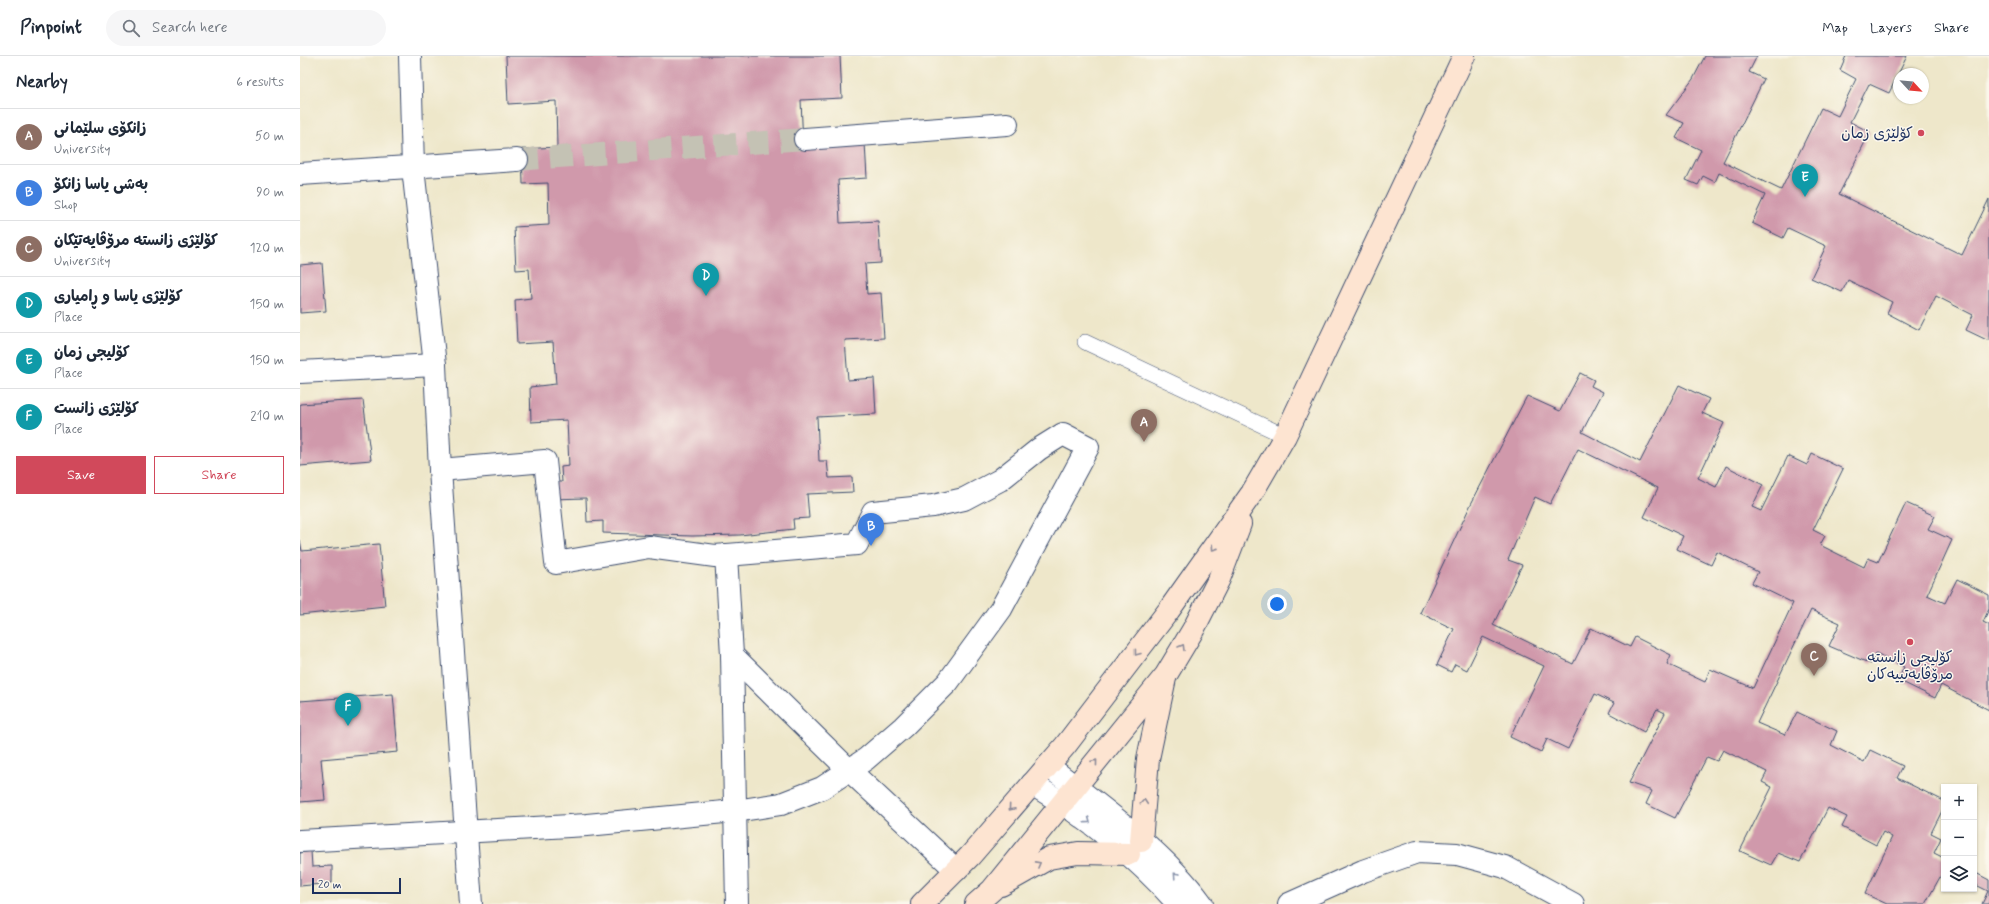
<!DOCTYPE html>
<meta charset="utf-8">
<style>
body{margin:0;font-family:Mynerve,"Playpen Sans Arabic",sans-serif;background:#f6f6f7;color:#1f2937}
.controls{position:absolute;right:12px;bottom:12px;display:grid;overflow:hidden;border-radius:0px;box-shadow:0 1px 3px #0004}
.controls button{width:36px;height:36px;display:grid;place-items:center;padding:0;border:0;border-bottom:1px solid #e0e1e3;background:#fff;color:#1f2937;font:20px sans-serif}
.compass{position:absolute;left:1593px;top:12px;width:36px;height:36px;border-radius:50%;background:#fff;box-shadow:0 1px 3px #0004;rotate:116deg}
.scale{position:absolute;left:12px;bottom:10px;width:89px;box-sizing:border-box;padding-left:4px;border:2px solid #1b2f5e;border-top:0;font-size:11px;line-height:14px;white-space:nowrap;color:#1b2f5e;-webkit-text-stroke:3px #fbf7ec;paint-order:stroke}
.you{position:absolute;left:977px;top:548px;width:14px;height:14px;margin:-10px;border:3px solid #fff;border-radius:50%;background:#1a73e8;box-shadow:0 0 0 6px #1a73e833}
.badge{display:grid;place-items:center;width:26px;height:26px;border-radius:50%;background:#d1495b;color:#fff;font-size:13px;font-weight:700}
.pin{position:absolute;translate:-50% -33px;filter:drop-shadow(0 1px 2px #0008)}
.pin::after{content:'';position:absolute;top:21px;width:14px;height:12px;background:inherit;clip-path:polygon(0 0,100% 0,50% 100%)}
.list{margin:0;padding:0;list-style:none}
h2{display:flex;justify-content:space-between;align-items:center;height:52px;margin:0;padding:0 16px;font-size:17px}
h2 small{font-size:13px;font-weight:400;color:#747a83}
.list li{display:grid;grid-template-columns:26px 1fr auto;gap:12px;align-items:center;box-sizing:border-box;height:56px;padding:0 16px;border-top:1px solid #e0e1e3}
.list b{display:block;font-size:15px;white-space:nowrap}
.list p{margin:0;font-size:13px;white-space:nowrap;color:#747a83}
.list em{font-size:13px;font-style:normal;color:#747a83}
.actions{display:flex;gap:8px;padding:12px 16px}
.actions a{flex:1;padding:9px 0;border:1px solid #d1495b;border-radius:0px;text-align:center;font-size:14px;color:#d1495b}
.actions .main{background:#d1495b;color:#fff}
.icon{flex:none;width:22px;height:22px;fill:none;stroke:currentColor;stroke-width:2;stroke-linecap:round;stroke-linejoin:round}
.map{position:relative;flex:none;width:1689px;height:848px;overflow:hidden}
header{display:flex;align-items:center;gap:24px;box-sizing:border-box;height:56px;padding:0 20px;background:#fff;border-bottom:1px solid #e0e1e3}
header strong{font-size:19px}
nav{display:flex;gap:22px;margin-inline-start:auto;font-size:14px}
.search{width:280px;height:36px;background:#f6f6f7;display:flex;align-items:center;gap:10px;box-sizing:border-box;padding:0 14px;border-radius:22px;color:#747a83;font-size:15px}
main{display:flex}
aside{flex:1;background:#fff}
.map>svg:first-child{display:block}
.building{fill:#d099ab;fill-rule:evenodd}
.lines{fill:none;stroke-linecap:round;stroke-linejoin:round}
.street-tunnel{stroke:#c4c2b4;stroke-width:22;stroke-dasharray:22 11;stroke-linecap:butt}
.lane-casing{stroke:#3b4b6e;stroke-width:16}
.street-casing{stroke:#3b4b6e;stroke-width:24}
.secondary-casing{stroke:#3b4b6e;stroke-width:24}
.lane{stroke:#fff;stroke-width:15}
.street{stroke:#fff;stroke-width:22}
.secondary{stroke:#fde4d1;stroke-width:22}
.oneway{stroke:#8c8a98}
.oneway2{stroke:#8d97ae}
.poi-dot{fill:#d1495b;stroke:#fbf7ec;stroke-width:1.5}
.labels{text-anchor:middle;stroke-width:3;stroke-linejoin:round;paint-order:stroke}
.poi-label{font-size:15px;fill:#1b2f5e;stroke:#fbf7ec;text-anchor:end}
</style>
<header>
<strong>Pinpoint</strong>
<div class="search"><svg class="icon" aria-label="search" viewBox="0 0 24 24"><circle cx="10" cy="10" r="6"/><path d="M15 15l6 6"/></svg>Search here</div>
<nav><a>Map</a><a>Layers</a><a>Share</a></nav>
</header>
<main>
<aside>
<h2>Nearby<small>6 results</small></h2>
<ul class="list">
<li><span class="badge" style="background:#8d6e63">A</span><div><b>زانکۆی سلێمانی</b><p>University</p></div><em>50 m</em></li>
<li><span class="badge" style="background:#3f7fe0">B</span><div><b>بەشی یاسا زانکۆ</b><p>Shop</p></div><em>90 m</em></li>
<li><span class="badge" style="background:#8d6e63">C</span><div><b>کۆلێژی زانستە مرۆڤایەتێکان</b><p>University</p></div><em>120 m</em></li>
<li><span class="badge" style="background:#0f9aa8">D</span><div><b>کۆلێژی یاسا و ڕامیاری</b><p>Place</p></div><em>150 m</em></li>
<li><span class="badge" style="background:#0f9aa8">E</span><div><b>کۆلیجی زمان</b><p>Place</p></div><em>150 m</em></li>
<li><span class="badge" style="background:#0f9aa8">F</span><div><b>کۆلێژی زانست</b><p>Place</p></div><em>210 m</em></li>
</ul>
<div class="actions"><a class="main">Save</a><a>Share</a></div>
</aside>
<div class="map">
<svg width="1689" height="848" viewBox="0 0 1689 848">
<rect width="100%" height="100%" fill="#fbf7ec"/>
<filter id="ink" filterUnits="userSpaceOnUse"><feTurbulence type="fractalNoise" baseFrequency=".025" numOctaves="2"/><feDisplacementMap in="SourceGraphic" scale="8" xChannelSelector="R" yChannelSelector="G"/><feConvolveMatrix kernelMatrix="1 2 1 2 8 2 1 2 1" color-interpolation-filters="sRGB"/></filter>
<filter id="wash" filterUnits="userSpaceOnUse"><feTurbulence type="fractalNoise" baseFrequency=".012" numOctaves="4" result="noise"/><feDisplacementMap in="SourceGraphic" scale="16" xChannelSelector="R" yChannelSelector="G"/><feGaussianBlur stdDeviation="0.9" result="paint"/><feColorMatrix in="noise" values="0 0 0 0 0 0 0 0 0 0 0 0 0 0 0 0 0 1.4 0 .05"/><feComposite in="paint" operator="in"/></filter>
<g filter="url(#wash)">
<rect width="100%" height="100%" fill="#eee7ca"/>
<g id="blocks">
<g class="building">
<polygon points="206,0 540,0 542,42 501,44 503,89 565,87 567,122 538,124 540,167 578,165 581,207 565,208 567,238 581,237 584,282 545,284 548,324 574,322 576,358 517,361 519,405 527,405 529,422 552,421 553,436 507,438 509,462 493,463 494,473 440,479 392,480 303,477 303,465 287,466 286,442 251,443 250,426 262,426 261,411 269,410 267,364 231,366 230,331 256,328 253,286 217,288 215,244 231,242 229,213 216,214 214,171 249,169 248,127 223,128 222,93 257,91 256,45 208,48"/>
<polygon points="1405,0 1457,0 1449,16 1464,23 1423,106 1481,134 1521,52 1538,60 1556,23 1540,14 1546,0 1607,0 1589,37 1569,28 1550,66 1570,76 1539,138 1662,199 1689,143 1689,285 1666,274 1673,259 1636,240 1619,274 1587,257 1592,246 1548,224 1542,236 1511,222 1526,190 1488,172 1483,182 1452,167 1465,139 1419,117 1415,126 1403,120 1398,129 1386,124 1401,94 1376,82 1384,67 1366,59 1393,23"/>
<polygon points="22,207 26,255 0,257 0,209"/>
<path d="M1280 317 1294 324 1291 330 1303 336 1282 376 1340 406 1379 329 1409 343 1402 357 1424 367 1398 422 1416 431 1426 410 1463 429 1452 451 1461 455 1488 400 1507 409 1512 398 1543 413 1513 474 1525 480 1520 489 1564 511 1568 502 1578 506 1606 447 1635 460 1628 473 1652 484 1627 539 1645 547 1657 523 1689 539V553L1683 566 1689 569V654L1641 629 1635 642 1598 624 1604 611 1576 597 1571 608 1529 590 1540 567 1511 554 1457 667 1485 679 1497 656 1537 675 1531 689 1564 706 1570 694 1603 710 1597 722 1644 745V751L1631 777 1641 782 1634 797 1644 802V814L1625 848H1587L1565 838 1592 781 1583 776 1576 789 1542 771 1547 761 1528 752 1500 806 1478 797 1471 809 1440 795 1472 731 1462 726 1467 716 1423 694 1417 705 1407 701 1375 762 1346 748 1352 735 1329 727 1365 657 1357 653 1344 676 1309 657 1314 647 1295 638 1268 693 1247 683 1241 696 1210 681 1244 610 1183 581 1167 614 1155 608 1151 616 1137 609 1154 573 1120 557 1171 448 1227 340 1260 355ZM1278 393 1358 432 1344 461 1383 480 1377 493 1411 509 1417 496 1458 516 1452 527 1493 547 1453 632 1410 613 1405 626 1367 608 1371 599 1335 581 1330 591 1291 572 1273 608 1193 569 1222 509 1208 504 1235 441 1250 448Z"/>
<polygon points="63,344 71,404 0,410 0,348"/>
<polygon points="0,484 2,495 79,488 85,550 0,559"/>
<polygon points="93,638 98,696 21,703 25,744 0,746 0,645"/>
<polygon points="11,795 12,811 32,810 32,827 0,830 0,797"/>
<polygon points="1674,816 1689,824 1689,848 1682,848 1688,835 1674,828"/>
</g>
</g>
</g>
<g filter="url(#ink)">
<use href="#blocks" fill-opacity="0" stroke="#3b4b6e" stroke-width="1"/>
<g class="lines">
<polyline class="street-tunnel" points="217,104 505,83"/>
<g class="lane-casing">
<polyline id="lane" points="785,286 985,380"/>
</g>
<g class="street-casing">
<g id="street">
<polyline points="110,0 113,112 135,309 140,414 171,848"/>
<polyline points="505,83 707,68"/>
<polyline points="0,118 217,104"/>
<polyline points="0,316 135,309"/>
<polyline points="426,499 432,599 437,848"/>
<polyline points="432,599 549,714 656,814"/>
<path d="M748 710C799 749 865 797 902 848"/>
<path d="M732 728C787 761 836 800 878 848"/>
<polyline points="0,785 287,769 435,755 481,748 522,732 566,703 603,671 648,626 701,553 788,391 763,378 739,393 700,424 664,443 633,450 573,456 557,488 415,500 349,491 256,507 245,405 140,414"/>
<polyline points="989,848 1063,815 1117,796 1157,798 1205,811 1273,848"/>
</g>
</g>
<g class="secondary-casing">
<g id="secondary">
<polyline points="841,785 848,703 865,622"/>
<polyline points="701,829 749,802 778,797 829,798"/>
<polyline points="622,848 670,800 765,690 869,554 952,437 985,380 1164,0"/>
<polyline points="676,848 692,834 866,619 893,574 919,523 940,468"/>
</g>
</g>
<use href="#lane" class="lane"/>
<use href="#street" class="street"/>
<use href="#secondary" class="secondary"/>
</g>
<defs><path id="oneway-chevron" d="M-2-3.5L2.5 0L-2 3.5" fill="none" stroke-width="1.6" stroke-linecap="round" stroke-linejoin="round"/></defs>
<g class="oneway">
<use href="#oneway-chevron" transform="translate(914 492) rotate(125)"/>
<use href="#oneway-chevron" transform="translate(882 591) rotate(-59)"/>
<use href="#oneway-chevron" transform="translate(837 597) rotate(127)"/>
<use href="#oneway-chevron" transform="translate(795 706) rotate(-51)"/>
<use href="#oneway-chevron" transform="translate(844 746) rotate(-85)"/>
<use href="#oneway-chevron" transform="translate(711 752) rotate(131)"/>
<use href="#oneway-chevron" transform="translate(738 808) rotate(-29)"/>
</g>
<g class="oneway2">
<use href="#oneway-chevron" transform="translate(788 765) rotate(37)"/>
<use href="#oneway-chevron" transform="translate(876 819) rotate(-133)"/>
</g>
</g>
<g class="poi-dot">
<circle cx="1621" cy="77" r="4"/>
<circle cx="1610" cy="586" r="4"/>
</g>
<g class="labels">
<g class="poi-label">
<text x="1613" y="82">کۆلێژی زمان</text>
<text x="1610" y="606" text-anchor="middle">کۆلیجی زانستە<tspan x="1610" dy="17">مرۆڤایەتییەکان</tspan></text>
</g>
</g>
</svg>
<div class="controls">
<button>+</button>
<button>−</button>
<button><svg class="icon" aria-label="layers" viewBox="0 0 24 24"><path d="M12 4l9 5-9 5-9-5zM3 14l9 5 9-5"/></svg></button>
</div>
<svg class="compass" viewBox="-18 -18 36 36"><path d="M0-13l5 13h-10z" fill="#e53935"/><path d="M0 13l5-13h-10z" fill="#747a83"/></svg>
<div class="scale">20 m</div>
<div class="you"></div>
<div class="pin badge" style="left:844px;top:386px;background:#8d6e63">A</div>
<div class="pin badge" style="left:571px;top:490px;background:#3f7fe0">B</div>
<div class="pin badge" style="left:1514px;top:620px;background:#8d6e63">C</div>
<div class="pin badge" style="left:406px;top:240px;background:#0f9aa8">D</div>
<div class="pin badge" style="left:1505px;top:141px;background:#0f9aa8">E</div>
<div class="pin badge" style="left:48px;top:670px;background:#0f9aa8">F</div>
</div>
</main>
